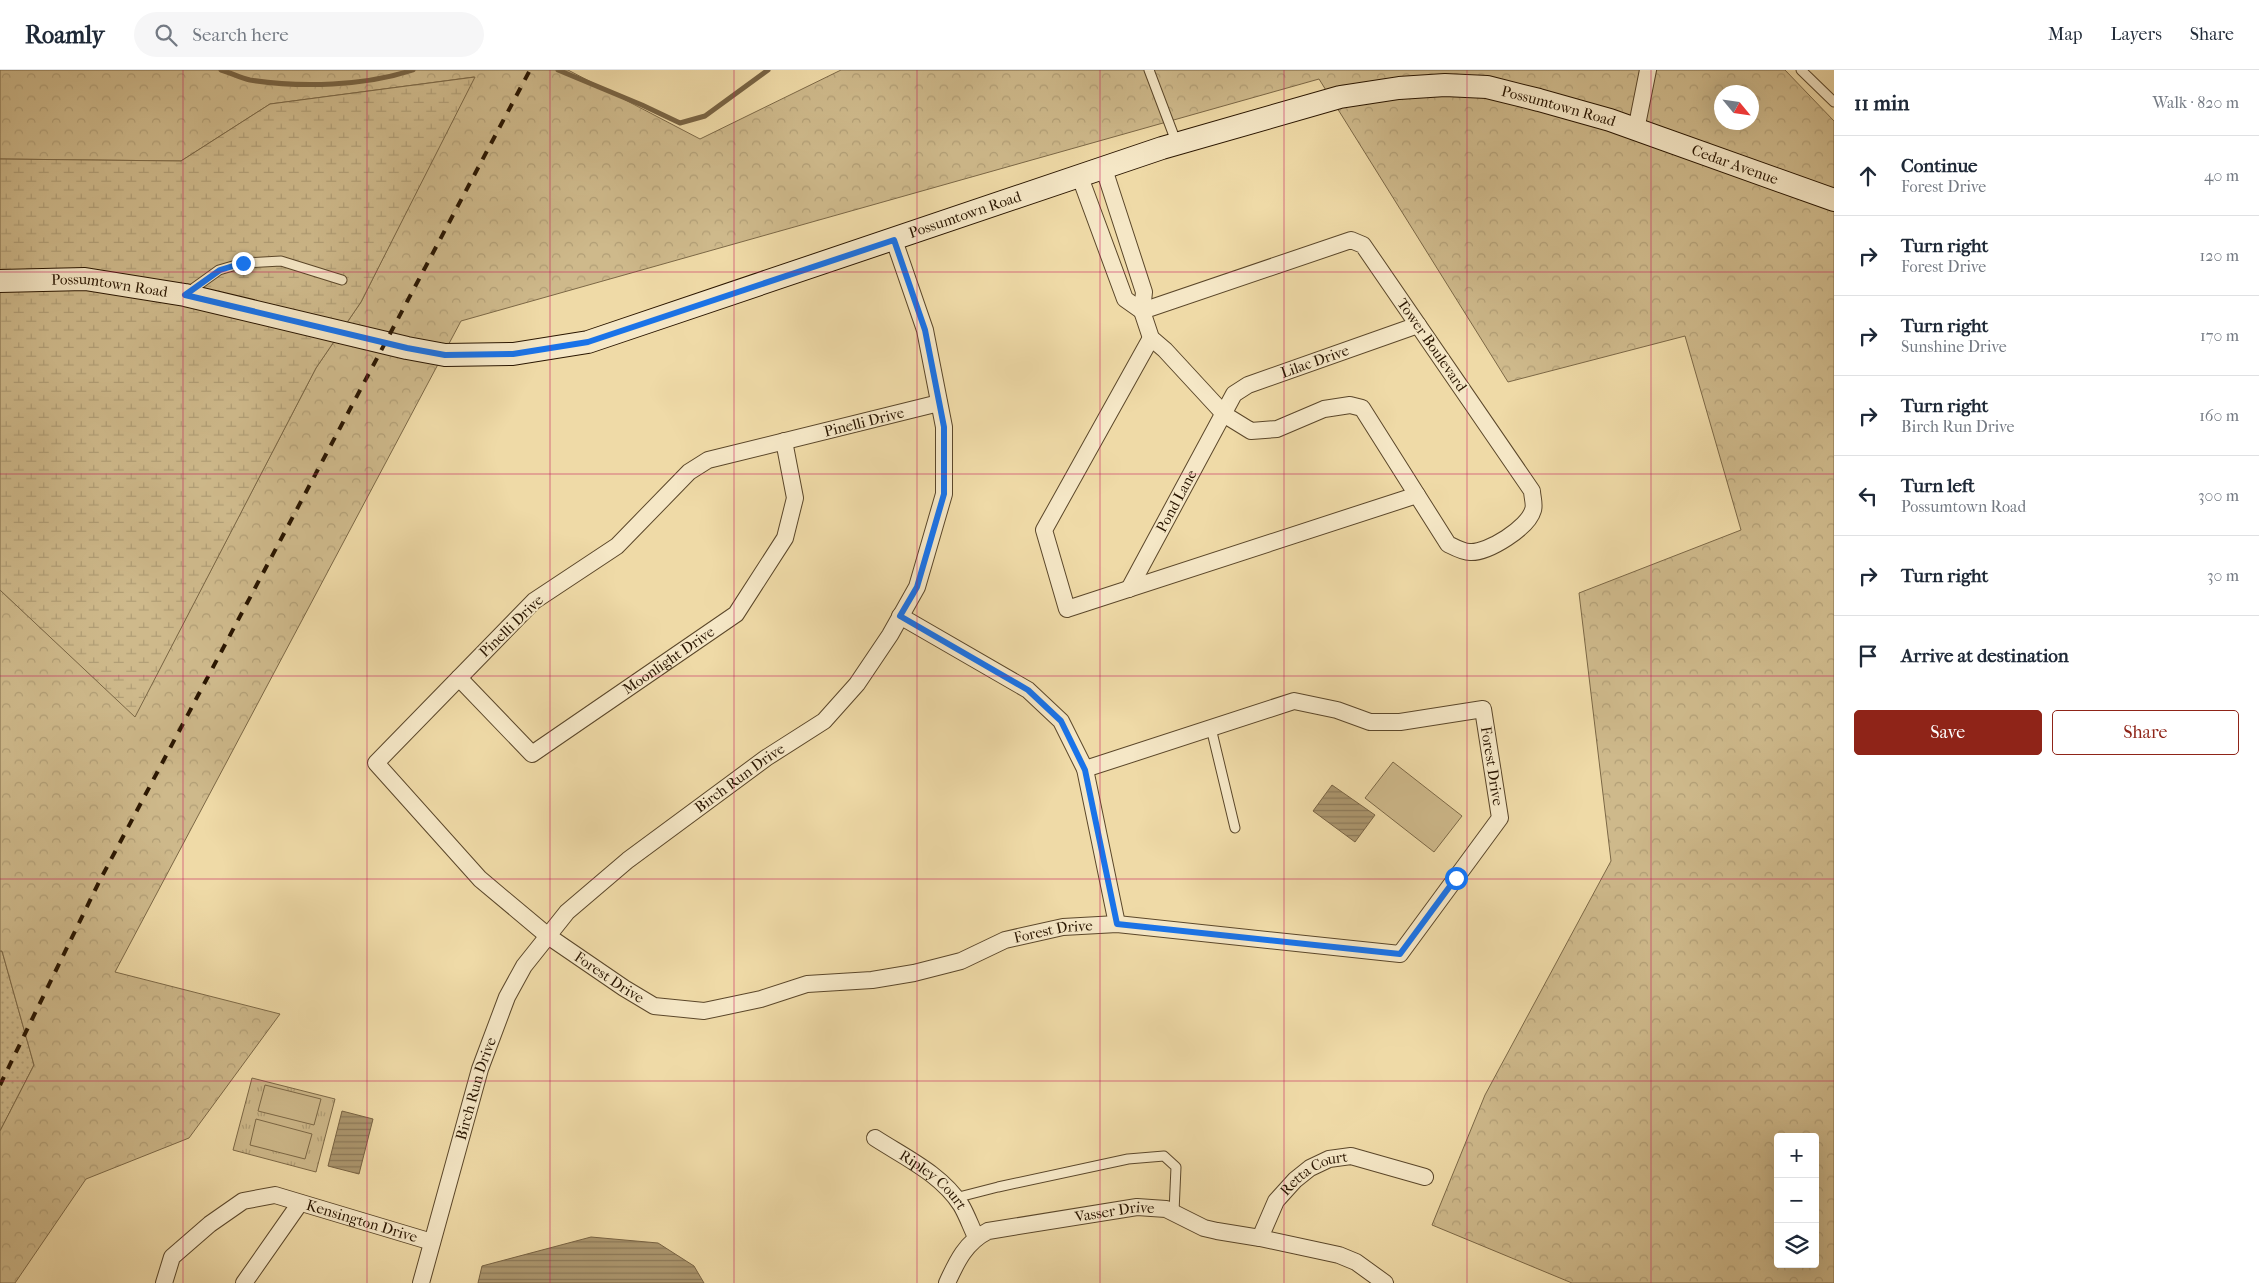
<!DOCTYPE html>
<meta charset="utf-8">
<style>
body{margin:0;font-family:"IM FELL French Canon",serif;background:#f6f6f7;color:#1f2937}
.controls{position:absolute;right:15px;bottom:15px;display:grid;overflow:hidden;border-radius:5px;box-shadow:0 5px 20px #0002}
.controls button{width:45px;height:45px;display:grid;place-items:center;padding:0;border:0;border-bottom:1px solid #e0e1e3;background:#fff;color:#1f2937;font:25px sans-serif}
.compass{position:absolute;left:1714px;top:15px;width:45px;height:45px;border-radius:50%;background:#fff;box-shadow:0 5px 20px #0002;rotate:119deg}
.stop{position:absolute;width:15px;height:15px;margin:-11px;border:4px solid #1a73e8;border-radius:50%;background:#fff}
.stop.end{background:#1a73e8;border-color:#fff;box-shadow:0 1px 5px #0008}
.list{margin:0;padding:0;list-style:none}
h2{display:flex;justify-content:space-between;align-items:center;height:65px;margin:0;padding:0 20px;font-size:21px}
h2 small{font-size:16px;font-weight:400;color:#747a83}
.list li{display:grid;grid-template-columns:32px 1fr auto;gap:15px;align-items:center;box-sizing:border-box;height:80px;padding:0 20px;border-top:1px solid #e0e1e3}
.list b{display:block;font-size:19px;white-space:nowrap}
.list p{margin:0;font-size:16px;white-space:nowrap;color:#747a83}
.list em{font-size:16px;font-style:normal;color:#747a83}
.actions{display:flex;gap:10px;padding:15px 20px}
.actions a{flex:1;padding:11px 0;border:1px solid #8f2418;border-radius:5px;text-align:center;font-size:18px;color:#8f2418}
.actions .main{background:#8f2418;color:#fff}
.icon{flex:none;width:28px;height:28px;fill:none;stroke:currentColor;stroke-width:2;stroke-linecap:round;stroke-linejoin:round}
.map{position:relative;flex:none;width:1834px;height:1213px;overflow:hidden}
header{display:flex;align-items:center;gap:30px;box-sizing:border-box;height:70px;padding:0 25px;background:#fff;border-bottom:1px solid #e0e1e3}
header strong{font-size:24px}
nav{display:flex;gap:28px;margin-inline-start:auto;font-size:18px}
.search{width:350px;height:45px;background:#f6f6f7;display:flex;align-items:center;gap:12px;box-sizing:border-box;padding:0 18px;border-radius:28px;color:#747a83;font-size:19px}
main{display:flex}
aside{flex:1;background:#fff}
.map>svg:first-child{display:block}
.grass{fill:url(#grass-dots);stroke:#7c6846}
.forest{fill:url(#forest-crowns);stroke:#7c6846;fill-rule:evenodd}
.wetland{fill:url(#wetland-marsh);stroke:#7c6846}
.park{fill:url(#park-tufts);stroke:#7c6846}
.pitch{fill:#ceb98b;stroke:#7c6846}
.water{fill:url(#water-rules);stroke:#786343}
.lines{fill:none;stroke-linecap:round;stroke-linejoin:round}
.stream{stroke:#786343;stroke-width:5}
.service-casing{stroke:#5b472a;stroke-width:11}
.minor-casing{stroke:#5b472a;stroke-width:18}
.secondary-casing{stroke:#2a1601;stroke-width:24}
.service{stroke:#f5e7c6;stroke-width:9}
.minor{stroke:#f5e7c6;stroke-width:16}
.secondary{stroke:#f5e7c6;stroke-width:22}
.rail{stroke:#2a1601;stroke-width:4;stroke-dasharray:9 9;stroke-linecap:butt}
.route{stroke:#1a73e8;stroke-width:6}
.grid{fill:none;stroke:#c2185b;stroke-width:1;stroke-opacity:0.55}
.labels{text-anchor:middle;stroke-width:4;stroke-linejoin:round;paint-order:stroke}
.street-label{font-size:15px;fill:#2a1601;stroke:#f5e7c6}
</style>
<header>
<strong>Roamly</strong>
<div class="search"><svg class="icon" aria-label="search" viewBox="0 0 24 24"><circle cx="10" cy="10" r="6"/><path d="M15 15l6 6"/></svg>Search here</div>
<nav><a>Map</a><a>Layers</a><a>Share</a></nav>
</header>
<main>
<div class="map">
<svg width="1834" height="1213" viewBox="0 0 1834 1213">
<defs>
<pattern id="grass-dots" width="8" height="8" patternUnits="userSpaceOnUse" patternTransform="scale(1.25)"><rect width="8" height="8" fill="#ceb98b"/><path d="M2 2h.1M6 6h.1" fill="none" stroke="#b19e76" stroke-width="1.8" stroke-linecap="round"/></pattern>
<pattern id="forest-crowns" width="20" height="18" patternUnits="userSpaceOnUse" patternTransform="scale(1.25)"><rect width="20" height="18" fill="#ceb98b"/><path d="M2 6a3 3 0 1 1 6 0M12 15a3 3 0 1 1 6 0" fill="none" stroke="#b19e76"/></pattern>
<pattern id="wetland-marsh" width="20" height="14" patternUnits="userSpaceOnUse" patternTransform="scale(1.25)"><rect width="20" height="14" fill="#ceb98b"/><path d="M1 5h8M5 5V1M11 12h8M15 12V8" fill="none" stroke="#b19e76"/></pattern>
<pattern id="park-tufts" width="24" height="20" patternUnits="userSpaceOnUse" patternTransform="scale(1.25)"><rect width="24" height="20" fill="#ceb98b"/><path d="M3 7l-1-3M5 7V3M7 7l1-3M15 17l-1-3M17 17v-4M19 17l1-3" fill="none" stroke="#b19e76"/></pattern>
<pattern id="water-rules" width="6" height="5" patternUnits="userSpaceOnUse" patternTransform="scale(1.25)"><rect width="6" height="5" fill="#ac976f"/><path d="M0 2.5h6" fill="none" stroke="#8c7a59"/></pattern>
</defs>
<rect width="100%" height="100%" fill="#efdaa7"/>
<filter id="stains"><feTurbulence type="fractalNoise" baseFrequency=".004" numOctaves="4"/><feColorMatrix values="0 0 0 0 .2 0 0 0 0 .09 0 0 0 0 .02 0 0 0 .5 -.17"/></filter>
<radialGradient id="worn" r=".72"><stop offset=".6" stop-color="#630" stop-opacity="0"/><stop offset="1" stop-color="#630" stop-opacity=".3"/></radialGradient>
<polygon class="grass" points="0,881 2,881 34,995 0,1061"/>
<path class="forest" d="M0 0H568L700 69 841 0H1785L1834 51V1213H1572L1432 1155 1485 1025 1611 791 1579 523 1741 460 1685 266 1508 312 1319 9 461 251 115 902 280 944 189 1068 86 1109 15 1213H0V1061L34 995 2 881H0V520L135 646 316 298 361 232 474 7 270 34 181 91 0 89ZM1722 22H1752V52H1722ZM1778 1067H1815V1194H1778Z"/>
<polygon class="wetland" points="475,7 361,232 316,298 135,647 0,520 0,89 181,91 270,34"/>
<polygon class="park" points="252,1008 335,1029 316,1102 233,1080"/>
<g class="pitch">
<polygon points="1393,692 1462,746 1434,782 1365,728"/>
<polygon points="265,1015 321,1029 314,1055 258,1041"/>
<polygon points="256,1049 312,1064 305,1089 250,1075"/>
</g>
<g class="water">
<polygon points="1332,715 1375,745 1355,772 1313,741"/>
<polygon points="342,1041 373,1049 359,1104 328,1096"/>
<polygon points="591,1167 658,1173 694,1196 704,1213 478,1213 482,1196"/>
</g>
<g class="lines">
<g class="stream">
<path d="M221 0C231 3 241 8 250 10 301 18 365 16 413 0"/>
<polyline points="558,0 642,35 680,53 705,46 768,0"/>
</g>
<g class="service-casing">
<g id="service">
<polyline points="1149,0 1177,74"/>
<polyline points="1801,0 1834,32"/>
<polyline points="187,223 219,200 243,193 281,191 342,210"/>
<polyline points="1211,658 1235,758"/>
<polyline points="955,1128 998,1117 1128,1089 1164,1086 1176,1097 1174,1142"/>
</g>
</g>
<g class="minor-casing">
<g id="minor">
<polyline points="1636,60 1648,0"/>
<polyline points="1080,107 1125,229 1142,241 1144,222 1104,99"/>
<path d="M1351 170 1363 175 1532 421C1532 426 1535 435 1533 440 1528 458 1488 483 1470 482 1463 482 1454 477 1448 474L1362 338 1350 335 1324 339 1277 359 1251 361 1225 345 1165 280 1151 268 1142 241Z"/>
<polyline points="1151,268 1044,460 1067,539 1417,425"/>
<path id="s1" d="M939 333 708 390 689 402 617 476 534 531 376 693 480 809 548 866 624 918 654 936 704 941 761 929 807 914 872 910 914 903 961 891 1005 870 1063 857 1117 854 1400 884 1500 748 1483 639 1400 652H1370L1337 640 1294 631 1085 699"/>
<path id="s2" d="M1129 519 1234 324 1248 315 1418 255"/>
<polyline points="900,546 1028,620 1061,651 1085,699 1117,854"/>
<path id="s3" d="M459 608 532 684 736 544 785 468 795 428 784 371"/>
<path id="s4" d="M875 1068C906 1088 941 1104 961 1135 967 1145 971 1157 976 1167"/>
<path id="s5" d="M1260 1168 1276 1131 1295 1110 1310 1098 1329 1089 1351 1086 1425 1107"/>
<path id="s6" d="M164 1213 172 1187 210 1154 243 1131 275 1125 432 1172"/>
<polyline points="244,1213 300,1133"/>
<path id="s7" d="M421 1213 480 999 507 927 524 896 567 842 628 790 766 688 824 651 857 614 890 565 917 517 944 424V357L925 260 894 170"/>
<path id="s8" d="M947 1213C957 1191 966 1172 988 1161L1137 1137 1166 1139 1204 1158 1217 1161 1260 1168 1339 1185 1356 1192 1385 1213"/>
</g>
</g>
<g class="secondary-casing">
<g id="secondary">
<path id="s9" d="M0 211 85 209 185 225 407 278 445 285 513 284 588 272 1162 78 1340 27 1399 18 1445 15 1487 17 1539 30 1610 50 1834 130"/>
</g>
</g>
<use href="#service" class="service"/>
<use href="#minor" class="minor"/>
<use href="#secondary" class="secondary"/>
<polyline class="rail" points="0,1015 99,812 530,0"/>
</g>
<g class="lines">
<polyline class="route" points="243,193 220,200 185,225 407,278 445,285 513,284 588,272 894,170 925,260 944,357 944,424 917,517 900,546 1028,620 1061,651 1085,700 1117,854 1400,884 1456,808"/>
</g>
<path class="grid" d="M183 0V1213M367 0V1213M550 0V1213M734 0V1213M917 0V1213M1100 0V1213M1284 0V1213M1467 0V1213M1651 0V1213M0 202H1834M0 404H1834M0 606H1834M0 809H1834M0 1011H1834"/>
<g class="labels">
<g class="street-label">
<text dy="5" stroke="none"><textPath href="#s9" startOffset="1610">Possumtown Road</textPath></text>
<text dy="5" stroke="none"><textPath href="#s9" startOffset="1796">Cedar Avenue</textPath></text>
<text dy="5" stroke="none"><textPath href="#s9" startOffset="995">Possumtown Road</textPath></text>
<text dy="5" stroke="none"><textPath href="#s9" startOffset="110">Possumtown Road</textPath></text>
<text transform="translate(1432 275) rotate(55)" y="5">Tower Boulevard</text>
<text dy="5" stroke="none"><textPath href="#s2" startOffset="309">Lilac Drive</textPath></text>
<text transform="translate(864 352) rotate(-14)" y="5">Pinelli Drive</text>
<text dy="5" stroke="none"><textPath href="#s2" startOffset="100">Pond Lane</textPath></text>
<text transform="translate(511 556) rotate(-44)" y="5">Pinelli Drive</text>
<text dy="5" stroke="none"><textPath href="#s3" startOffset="271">Moonlight Drive</textPath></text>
<text transform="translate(1492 696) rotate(81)" y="5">Forest Drive</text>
<text dy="5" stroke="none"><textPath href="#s7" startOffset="622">Birch Run Drive</textPath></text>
<text dy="5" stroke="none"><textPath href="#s1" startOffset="1472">Forest Drive</textPath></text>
<text dy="5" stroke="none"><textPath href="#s1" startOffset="1008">Forest Drive</textPath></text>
<text dy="5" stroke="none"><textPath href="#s7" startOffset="202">Birch Run Drive</textPath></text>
<text dy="5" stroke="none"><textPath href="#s5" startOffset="89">Retta Court</textPath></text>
<text dy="5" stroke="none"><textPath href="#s4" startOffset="72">Ripley Court</textPath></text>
<text dy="5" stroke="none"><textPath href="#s8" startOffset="196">Vasser Drive</textPath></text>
<text dy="5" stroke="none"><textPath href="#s6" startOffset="241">Kensington Drive</textPath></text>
</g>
</g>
<rect width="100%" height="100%" filter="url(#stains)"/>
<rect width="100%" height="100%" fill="url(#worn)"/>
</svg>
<div class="controls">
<button>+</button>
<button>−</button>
<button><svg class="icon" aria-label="layers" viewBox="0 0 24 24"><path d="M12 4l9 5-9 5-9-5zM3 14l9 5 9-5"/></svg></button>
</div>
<svg class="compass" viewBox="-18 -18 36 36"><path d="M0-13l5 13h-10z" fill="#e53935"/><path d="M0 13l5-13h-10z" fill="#747a83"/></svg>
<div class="stop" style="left:1456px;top:808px"></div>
<div class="stop end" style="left:243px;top:193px"></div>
</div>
<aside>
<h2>11 min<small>Walk · 820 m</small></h2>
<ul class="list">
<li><svg class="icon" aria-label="ahead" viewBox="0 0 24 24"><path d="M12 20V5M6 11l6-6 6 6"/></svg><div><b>Continue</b><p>Forest Drive</p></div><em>40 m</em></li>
<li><svg class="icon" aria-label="right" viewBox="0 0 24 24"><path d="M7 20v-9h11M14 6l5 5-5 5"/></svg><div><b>Turn right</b><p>Forest Drive</p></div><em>120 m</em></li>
<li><svg class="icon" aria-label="right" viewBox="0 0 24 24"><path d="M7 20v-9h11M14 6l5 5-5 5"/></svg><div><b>Turn right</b><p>Sunshine Drive</p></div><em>170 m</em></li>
<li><svg class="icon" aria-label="right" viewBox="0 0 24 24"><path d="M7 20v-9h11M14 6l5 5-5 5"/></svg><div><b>Turn right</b><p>Birch Run Drive</p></div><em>160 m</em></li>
<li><svg class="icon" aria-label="left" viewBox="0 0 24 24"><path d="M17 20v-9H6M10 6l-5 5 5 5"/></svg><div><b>Turn left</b><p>Possumtown Road</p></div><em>300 m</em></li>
<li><svg class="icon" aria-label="right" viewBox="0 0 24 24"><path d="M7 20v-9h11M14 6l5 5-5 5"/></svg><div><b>Turn right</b></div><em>30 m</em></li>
<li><svg class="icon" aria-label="arrive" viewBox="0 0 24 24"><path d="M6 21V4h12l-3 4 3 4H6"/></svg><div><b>Arrive at destination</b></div></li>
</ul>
<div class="actions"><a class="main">Save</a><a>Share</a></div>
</aside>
</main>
